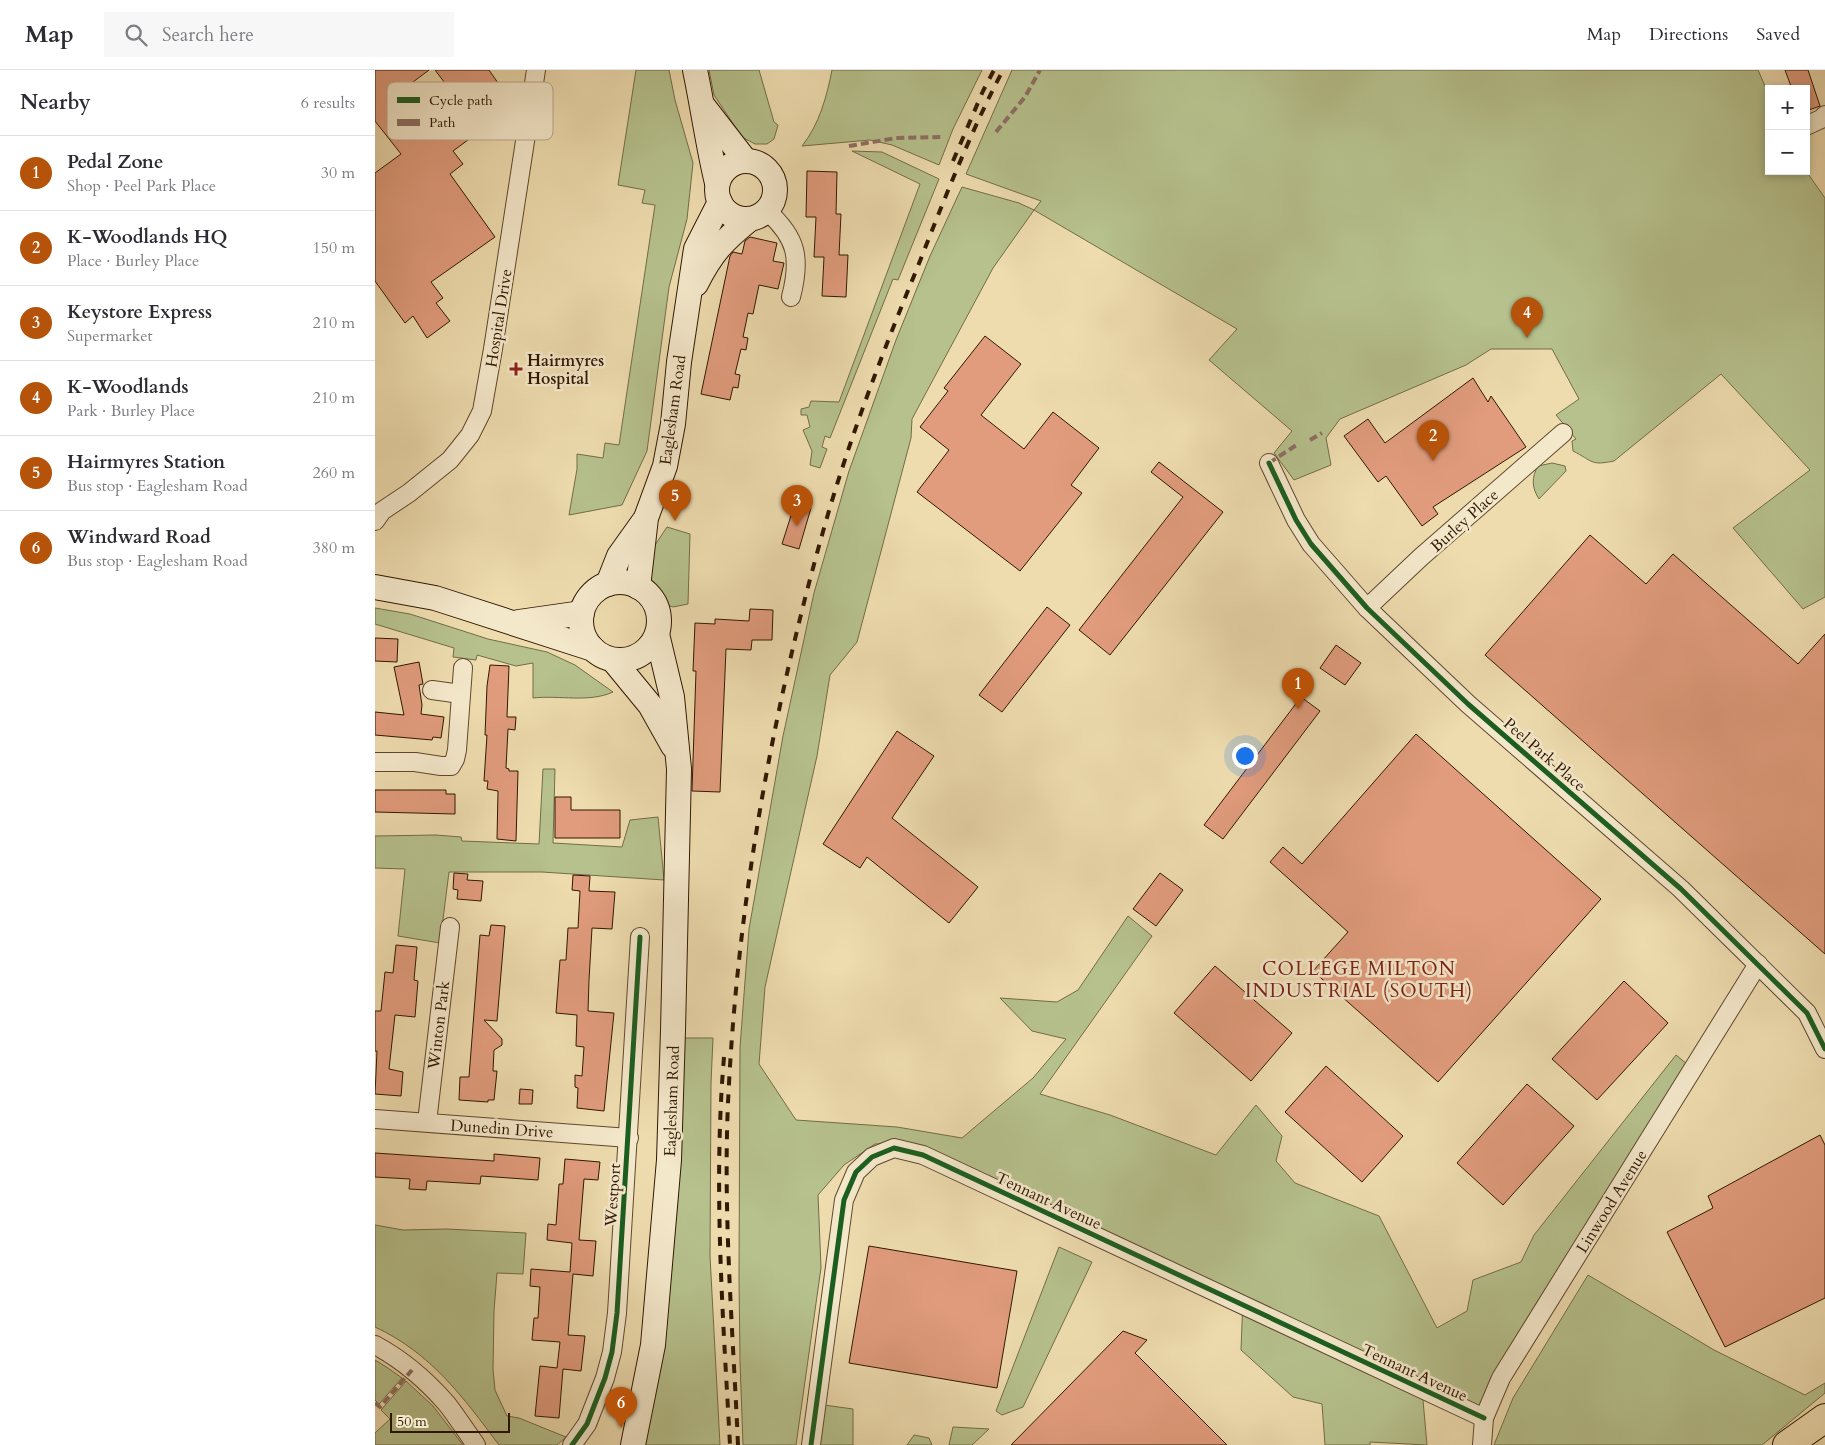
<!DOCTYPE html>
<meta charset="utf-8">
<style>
body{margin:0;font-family:Cardo,serif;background:#f7f7f7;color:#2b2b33}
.controls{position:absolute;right:15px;top:15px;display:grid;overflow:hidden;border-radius:0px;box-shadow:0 2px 8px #0003}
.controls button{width:45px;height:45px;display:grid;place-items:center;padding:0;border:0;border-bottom:1px solid #e1e1e2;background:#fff;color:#2b2b33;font:25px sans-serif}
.scale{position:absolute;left:15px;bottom:12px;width:120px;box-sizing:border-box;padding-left:5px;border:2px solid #301700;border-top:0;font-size:14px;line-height:18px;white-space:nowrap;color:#301700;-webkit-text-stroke:4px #f4e8cb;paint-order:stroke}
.you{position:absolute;left:869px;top:685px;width:18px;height:18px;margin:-12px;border:4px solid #fff;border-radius:50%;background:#1a73e8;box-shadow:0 0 0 8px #1a73e833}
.badge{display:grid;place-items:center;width:32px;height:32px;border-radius:50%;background:#b45309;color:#fff;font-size:16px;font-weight:700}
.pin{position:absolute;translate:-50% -41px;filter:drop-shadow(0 1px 2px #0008)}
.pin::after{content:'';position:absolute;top:26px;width:18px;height:15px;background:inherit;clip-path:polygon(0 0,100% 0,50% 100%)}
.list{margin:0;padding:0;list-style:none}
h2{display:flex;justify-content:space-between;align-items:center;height:65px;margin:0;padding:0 20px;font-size:21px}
h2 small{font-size:16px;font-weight:400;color:#7c7c81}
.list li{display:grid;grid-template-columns:32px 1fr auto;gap:15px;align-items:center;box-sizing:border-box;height:75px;padding:0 20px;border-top:1px solid #e1e1e2}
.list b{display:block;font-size:19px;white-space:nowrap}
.list p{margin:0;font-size:16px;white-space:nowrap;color:#7c7c81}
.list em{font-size:16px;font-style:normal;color:#7c7c81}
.icon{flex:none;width:28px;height:28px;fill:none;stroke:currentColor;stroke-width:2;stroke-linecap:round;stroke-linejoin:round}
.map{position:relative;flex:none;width:1450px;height:1375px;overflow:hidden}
header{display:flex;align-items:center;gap:30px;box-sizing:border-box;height:70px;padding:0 25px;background:#fff;border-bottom:1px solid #e1e1e2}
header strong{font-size:24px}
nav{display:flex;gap:28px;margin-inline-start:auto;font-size:18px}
.search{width:350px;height:45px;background:#f7f7f7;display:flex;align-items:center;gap:12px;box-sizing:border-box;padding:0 18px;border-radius:0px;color:#7c7c81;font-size:19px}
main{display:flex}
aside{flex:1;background:#fff}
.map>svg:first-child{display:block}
.green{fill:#b6c18d;stroke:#736c46}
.building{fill:#e19c7d;stroke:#301700}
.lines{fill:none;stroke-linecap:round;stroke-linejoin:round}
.street-casing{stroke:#60482c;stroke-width:20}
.secondary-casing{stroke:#301700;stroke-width:26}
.highway-casing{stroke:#301700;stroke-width:30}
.street{stroke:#f4e8cb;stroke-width:18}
.secondary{stroke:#f4e8cb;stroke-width:24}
.highway{stroke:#eedcaf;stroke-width:28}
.rail{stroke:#301700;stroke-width:4;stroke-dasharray:9 9;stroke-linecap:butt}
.quiet{stroke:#8d6e63;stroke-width:4;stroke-dasharray:8 4;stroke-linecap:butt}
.cycleway-casing{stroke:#f4e8cb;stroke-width:8}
.cycleway{stroke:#1b5e20;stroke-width:5}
.poi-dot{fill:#8f2418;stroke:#f4e8cb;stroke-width:2}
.labels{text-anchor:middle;stroke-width:5;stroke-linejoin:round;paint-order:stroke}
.street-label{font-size:16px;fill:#301700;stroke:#f4e8cb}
.poi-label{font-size:16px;font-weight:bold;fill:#301700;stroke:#f4e8cb;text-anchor:start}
.quarter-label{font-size:19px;letter-spacing:1px;fill:#7a1f14;stroke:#f4e8cb}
.key{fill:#f4e8cb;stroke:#b9a98e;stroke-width:1}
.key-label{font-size:14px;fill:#301700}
</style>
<header>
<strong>Map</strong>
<div class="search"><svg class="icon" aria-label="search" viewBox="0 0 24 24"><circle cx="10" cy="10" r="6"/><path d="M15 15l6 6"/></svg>Search here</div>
<nav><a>Map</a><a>Directions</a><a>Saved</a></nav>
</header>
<main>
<aside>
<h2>Nearby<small>6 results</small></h2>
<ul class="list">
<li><span class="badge">1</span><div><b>Pedal Zone</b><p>Shop · Peel Park Place</p></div><em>30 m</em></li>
<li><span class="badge">2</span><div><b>K-Woodlands HQ</b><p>Place · Burley Place</p></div><em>150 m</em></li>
<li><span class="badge">3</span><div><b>Keystore Express</b><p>Supermarket</p></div><em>210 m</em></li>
<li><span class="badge">4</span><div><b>K-Woodlands</b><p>Park · Burley Place</p></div><em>210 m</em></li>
<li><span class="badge">5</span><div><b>Hairmyres Station</b><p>Bus stop · Eaglesham Road</p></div><em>260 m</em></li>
<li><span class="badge">6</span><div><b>Windward Road</b><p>Bus stop · Eaglesham Road</p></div><em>380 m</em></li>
</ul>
</aside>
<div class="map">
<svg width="1450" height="1375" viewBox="0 0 1450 1375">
<rect width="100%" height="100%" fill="#eedcaf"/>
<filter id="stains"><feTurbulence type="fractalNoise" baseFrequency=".004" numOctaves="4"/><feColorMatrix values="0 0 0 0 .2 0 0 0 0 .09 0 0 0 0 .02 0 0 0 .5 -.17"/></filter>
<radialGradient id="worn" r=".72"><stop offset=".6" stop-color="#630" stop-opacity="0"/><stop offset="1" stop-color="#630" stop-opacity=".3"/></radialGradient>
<g class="green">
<polygon points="261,0 294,0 300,30 318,93 312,149 294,217 272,381 247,435 194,445 202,399 202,384 228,388 230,373 244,375 280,135 267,133 270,120 243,115"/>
<polygon points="334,0 384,0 399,52 403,55 399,69 392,74 380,74 367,67 339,25"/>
<path d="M457 0H607L578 59 564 95 517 75 495 70 427 76C444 55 452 26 457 0Z"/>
<path d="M637 0H1383L1394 25V101H1431L1450 128V527L1428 539 1358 458 1435 400 1346 304 1239 391C1215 396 1218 391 1198 381L1197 371 1201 369 1181 345 1204 329 1177 279H1116L1091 295 965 349 951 368 956 395 919 410 899 383 917 361 834 290 862 259 659 140 618 198 537 349 536 368 482 572 455 605 442 686 390 917 384 994 421 1050 522 1057 587 1068 658 1008 691 969 657 961 625 928 682 932 703 920 753 846 777 866 665 1024 735 1045 841 1085 881 1035 907 1066 901 1091 920 1113 1004 1146 1062 1258 1092 1241 1098 1210 1146 1192 1159 1165 1301 985 1318 999 1109 1348 1047 1319 1052 1375 995 1372V1375H950L947 1334 918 1327 866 1280 868 1228 527 1072 500 1074 469 1095 443 1125 446 1198 421 1375H368L365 1292 364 1206 365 977 374 859 408 666 439 523 474 401 521 270 555 186 587 117 644 133 659 140 666 131 591 104Z"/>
<polygon points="477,81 507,82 564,109 523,210 518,209 455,368 450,366 447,377 452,379 445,398 435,395 437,381 428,360 435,357 432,345 426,345 426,339 434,337 436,331 464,332 545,114"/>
<path d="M1177 393 1190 396 1191 401 1164 429C1157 418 1156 408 1163 396Z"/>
<polygon points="292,457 315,464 313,534 298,537 289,534 275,510 272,487"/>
<path d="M0 538 35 544 113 569 172 582 200 595 238 622C214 633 184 625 158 628V593L141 596 102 585 101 590 78 587 79 578 0 554Z"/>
<polygon points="168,699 180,699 178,773 247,777 255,750 283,747 289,810 167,802 74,802 65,873 23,866 30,799 0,798 0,766 61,765 86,767 87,771 164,774"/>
<polygon points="308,968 338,968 336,1013 335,1186 345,1375 269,1375"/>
<path d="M0 1155 28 1160 72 1159 151 1163 148 1204 122 1203 119 1241 118 1299 120 1320 132 1346 144 1348 191 1367 182 1375H124C88 1327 56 1283 0 1257Z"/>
<polygon points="684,1177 717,1192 648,1337 627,1345 621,1341"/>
<polygon points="1213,1205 1339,1280 1430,1325 1450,1313 1450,1323 1387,1375 1119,1375 1138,1328"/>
<polygon points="0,1290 13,1298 27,1308 4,1334 0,1330"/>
<polygon points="31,1311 58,1336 88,1375 0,1375 0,1363 15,1349 6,1340"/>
<polygon points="449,1335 478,1339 478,1375 445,1375"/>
<polygon points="578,1357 614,1359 597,1375 574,1375"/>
<polygon points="539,1365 554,1368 557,1375 532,1375"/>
</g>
<g class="building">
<polygon points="0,0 54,0 30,18 49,46 79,25 60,0 114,0 139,36 78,81 88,94 75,104 120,167 56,212 68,228 61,233 75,251 52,268 38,246 30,253 0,211 0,103 26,84 0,51"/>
<polygon points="1410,0 1433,0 1445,36 1431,41 1431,19 1417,19"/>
<polygon points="432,101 462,102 461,144 466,144 464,185 473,185 471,227 447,226 449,187 439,187 441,147 431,147"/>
<polygon points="375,167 402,173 398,191 409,193 403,219 384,215 378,244 373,243 368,267 373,268 371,280 366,279 360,304 365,305 363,318 358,317 355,330 326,324 355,186 358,182 367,184 370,171"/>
<polygon points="610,266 646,294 606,345 649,379 678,342 724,378 696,415 707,423 645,501 542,422 574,380 545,357 573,321 569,318"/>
<polygon points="1098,308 1113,332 1116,326 1151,377 1058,437 1063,444 1047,456 1011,406 1003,412 969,366 993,349 1010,373"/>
<polygon points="784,392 848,442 735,585 704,560 808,427 776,402"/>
<polygon points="420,433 436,438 424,479 407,474"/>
<polygon points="1215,465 1271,514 1298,484 1423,594 1450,564 1450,884 1110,585"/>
<polygon points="672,537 695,555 627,642 604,625"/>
<polygon points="375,539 398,540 397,570 377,570 376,580 351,579 345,722 317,721 321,601 318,601 320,553 340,554 340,549 374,551"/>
<polygon points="0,568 23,569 22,592 0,591"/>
<polygon points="961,575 986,593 970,615 945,598"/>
<polygon points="44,592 48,614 44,615 47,635 46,644 69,647 66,668 58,667 57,670 0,665 0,642 29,645 19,597"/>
<polygon points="115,595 134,596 132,647 141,647 140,660 133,659 131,698 134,699 134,701 143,701 141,771 122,769 123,721 112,719 113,711 109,711 112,665 110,665 112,616"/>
<polygon points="926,627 945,641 848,769 829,755"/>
<polygon points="522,661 559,686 517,748 603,817 574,853 492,787 485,798 448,774"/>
<polygon points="1041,664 1226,829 1063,1012 938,901 973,862 895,792 908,777 927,794"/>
<polygon points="0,720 71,720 71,724 80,724 80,744 0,742"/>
<polygon points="180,727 196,727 196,740 245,740 245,768 180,768"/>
<polygon points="79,803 93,804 92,810 108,811 106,831 82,829 83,820 78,819"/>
<polygon points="785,803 808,820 781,856 758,839"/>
<polygon points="198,805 215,806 214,821 240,822 237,859 217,858 214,910 213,941 239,943 229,1041 202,1038 203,1018 200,1017 200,1005 207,1006 209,977 201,976 202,945 181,943 185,890 191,890 193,858 203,858 205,821 197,820"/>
<polygon points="116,855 130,856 122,951 109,950 127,969 127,975 119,980 118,1001 122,1001 119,1030 113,1030 113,1032 84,1030 85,1007 94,1007 105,865 114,866"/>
<polygon points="21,875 42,877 39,910 43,911 40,947 20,945 14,999 28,1002 26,1026 0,1024 2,981 0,981 0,941 6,941 10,902 18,903"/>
<polygon points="840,896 917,963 876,1011 799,943"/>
<polygon points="1249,911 1293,953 1222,1030 1177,989"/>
<polygon points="951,996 1028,1066 987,1112 910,1042"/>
<polygon points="1152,1014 1199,1056 1128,1135 1082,1093"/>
<polygon points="145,1019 158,1020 157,1034 144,1034"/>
<polygon points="1445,1065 1450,1075 1450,1228 1350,1277 1292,1162 1338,1138 1333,1126"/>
<polygon points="0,1083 119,1091 119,1084 165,1088 163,1110 106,1106 105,1114 52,1111 51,1120 34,1119 35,1109 0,1107"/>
<polygon points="190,1089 225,1092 223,1110 209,1109 204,1170 221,1171 218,1206 198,1204 193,1265 210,1266 206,1301 188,1299 184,1348 160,1346 165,1296 182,1298 185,1272 157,1270 159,1248 163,1248 165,1217 155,1216 156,1199 195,1202 197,1173 172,1170 173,1154 181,1155 184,1114 188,1114"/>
<polygon points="494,1176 642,1201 622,1318 474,1293"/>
<polygon points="748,1261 772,1270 760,1283 852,1375 636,1375"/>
</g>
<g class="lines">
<g class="street-casing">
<g id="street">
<polyline points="1431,56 1446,49 1450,45"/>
<path d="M392 141C422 168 426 188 416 227"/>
<polyline points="894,393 921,450 936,474 992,538 1093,634 1306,819 1432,943 1450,979"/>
<polyline points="0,451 7,441 34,423 75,390 95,365 107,341 118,279 161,0"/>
<polyline points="992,538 1046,487 1188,363"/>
<polyline points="57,620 86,624"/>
<polyline points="0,692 40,692 66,696 76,696 80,689 82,680 88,598"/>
<polyline points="0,1049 254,1068"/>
<polyline points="52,1052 75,857"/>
<path d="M0 1275C26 1289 52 1311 72 1334 82 1347 91 1361 101 1375"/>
<polyline points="197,1375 212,1354 230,1308 237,1282 242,1243 265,867"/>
<polyline points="436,1375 469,1130 481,1102 497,1087 519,1078 548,1085 1109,1348"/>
<polyline points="1107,1375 1109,1348 1126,1308 1383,894"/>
</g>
</g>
<g class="secondary-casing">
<g id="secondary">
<path d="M320 0C328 38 333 76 342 113"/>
<polyline points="329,37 370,90"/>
<circle cx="371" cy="120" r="29"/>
<path d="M321 214C337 182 348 171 375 149"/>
<circle cx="245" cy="551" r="39"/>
<polyline points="233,514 244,486 269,451"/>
<polyline points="0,517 60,528 218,579"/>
<polyline points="263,517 271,448 290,396 298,354 304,292 321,179 345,132"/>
<polyline points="144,552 207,543"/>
<polyline points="238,590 275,635 298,676"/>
<polyline points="258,1375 278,1275 294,1090 298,960 304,699 297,627 282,564"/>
</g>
</g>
<g class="highway-casing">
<polyline id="highway" points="1412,1375 1450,1348"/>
</g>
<use href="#street" class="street"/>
<use href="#secondary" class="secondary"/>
<use href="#highway" class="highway"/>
<g class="rail">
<polyline points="578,91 608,21 619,0"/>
<path d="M349 987C338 1116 348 1246 355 1375"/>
<path d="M363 1375C358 1261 348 1147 353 1033 362 836 397 640 451 451 476 364 509 279 543 196 569 130 595 63 628 0"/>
</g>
<g class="quiet">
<polyline points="621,62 650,27 665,0"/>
<polyline points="474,76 521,68 567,67"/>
<polyline points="935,370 947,363"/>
<polyline points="894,393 923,374"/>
<polyline points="0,1333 5,1337 37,1300"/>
</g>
<g class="cycleway-casing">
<g id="cycleway">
<polyline points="894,393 921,450 936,474 992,538 1093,634 1306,819 1432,943 1450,979"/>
<polyline points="197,1375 212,1354 230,1308 237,1282 242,1243 265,867"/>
<polyline points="436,1375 469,1130 481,1102 497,1087 519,1078 548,1085 1109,1348"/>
</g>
</g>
<use href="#cycleway" class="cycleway"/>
</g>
<path class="poi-dot" d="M138.5 291.5h5v5h5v5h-5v5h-5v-5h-5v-5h5z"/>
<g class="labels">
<g class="street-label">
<text transform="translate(123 248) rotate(-81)" y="6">Hospital Drive</text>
<text transform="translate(297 340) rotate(-82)" y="6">Eaglesham Road</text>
<text transform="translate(1089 450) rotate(-42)" y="6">Burley Place</text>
<text transform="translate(1170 684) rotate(41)" y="6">Peel Park Place</text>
<text transform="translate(63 955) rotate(-83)" y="6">Winton Park</text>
<text transform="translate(296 1031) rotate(-88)" y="6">Eaglesham Road</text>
<text transform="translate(127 1058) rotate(4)" y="6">Dunedin Drive</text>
<text transform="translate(237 1125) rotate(-86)" y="6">Westport</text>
<text transform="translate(674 1130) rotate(25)" y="6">Tennant Avenue</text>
<text transform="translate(1236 1131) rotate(-58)" y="6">Linwood Avenue</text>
<text transform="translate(1040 1302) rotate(25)" y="6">Tennant Avenue</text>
</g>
<g class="poi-label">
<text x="152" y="296">Hairmyres<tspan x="152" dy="18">Hospital</tspan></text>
</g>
<g class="quarter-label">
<text x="984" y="905">COLLEGE MILTON<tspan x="984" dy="22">INDUSTRIAL (SOUTH)</tspan></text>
</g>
</g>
<rect x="12" y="12" width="166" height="58" rx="8" class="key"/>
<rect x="22" y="27" width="23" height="6" fill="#1b5e20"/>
<rect x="22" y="49" width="23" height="7" fill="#8d6e63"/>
<g class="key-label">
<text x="54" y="35">Cycle path</text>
<text x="54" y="57">Path</text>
</g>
<rect width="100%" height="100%" filter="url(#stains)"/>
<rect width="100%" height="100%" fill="url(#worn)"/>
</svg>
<div class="controls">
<button>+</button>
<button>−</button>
</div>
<div class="scale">50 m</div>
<div class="you"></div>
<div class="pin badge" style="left:923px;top:639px">1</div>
<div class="pin badge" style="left:1058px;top:391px">2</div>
<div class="pin badge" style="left:422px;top:456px">3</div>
<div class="pin badge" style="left:1152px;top:268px">4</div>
<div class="pin badge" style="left:300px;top:451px">5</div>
<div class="pin badge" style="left:246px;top:1358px">6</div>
</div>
</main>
